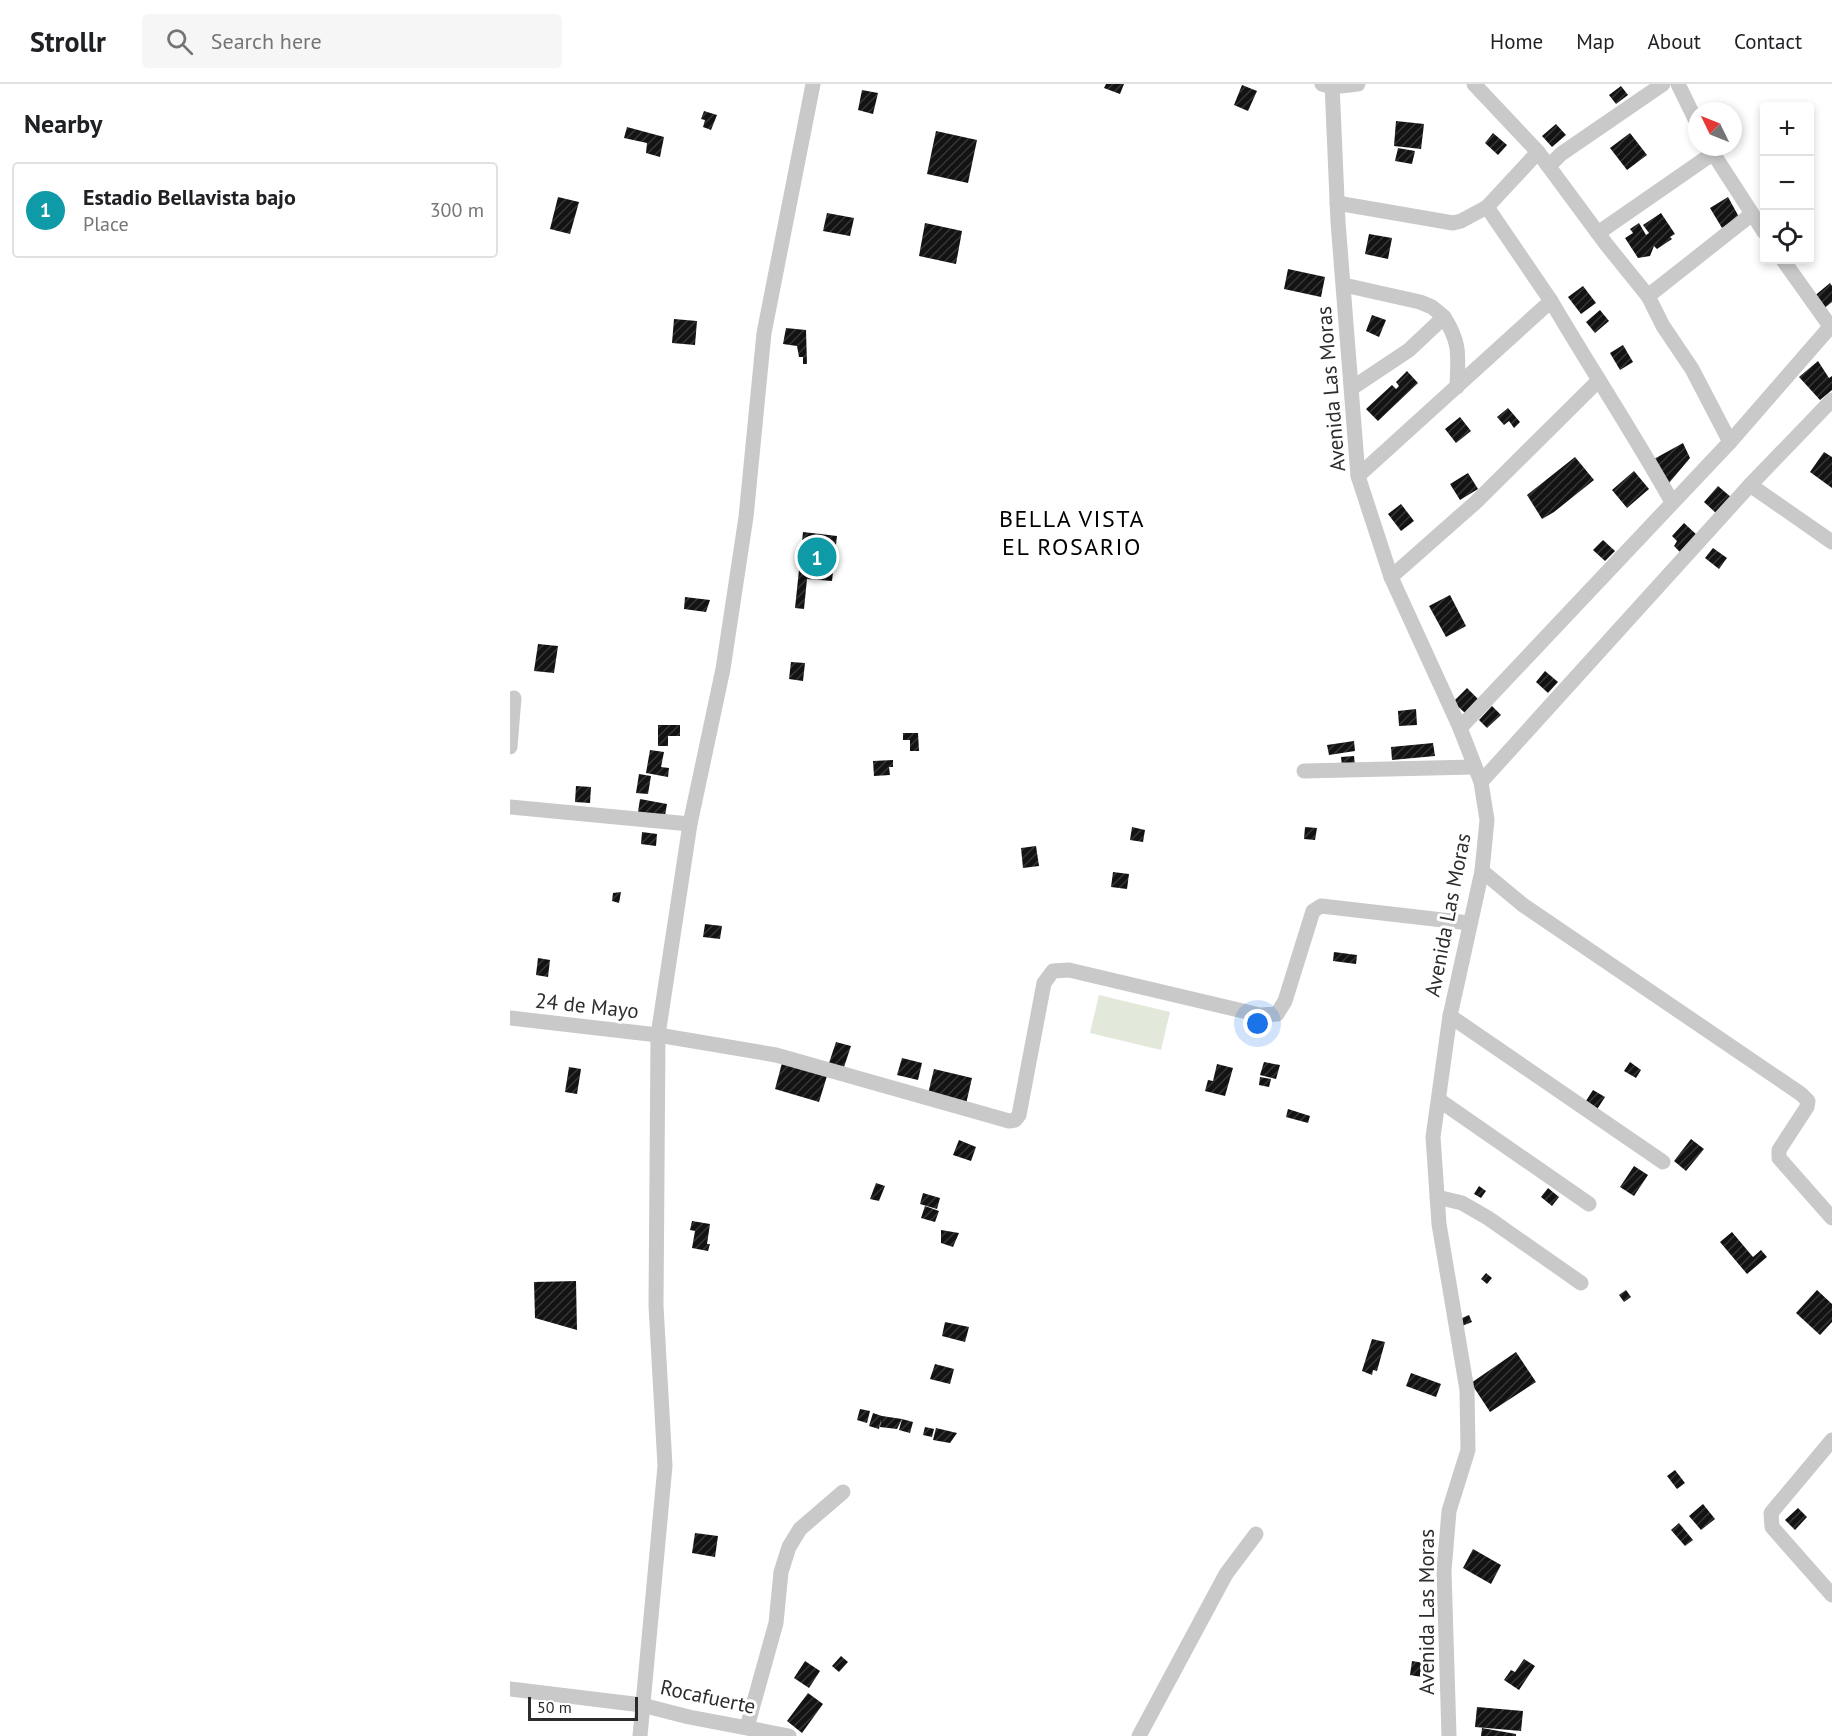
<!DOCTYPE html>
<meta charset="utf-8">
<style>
body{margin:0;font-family:"PT Sans",sans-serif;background:#f6f6f6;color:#202124}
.controls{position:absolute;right:18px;top:18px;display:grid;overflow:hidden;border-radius:6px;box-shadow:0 3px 9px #0003}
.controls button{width:54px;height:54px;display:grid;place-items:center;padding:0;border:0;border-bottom:2px solid #e0e0e0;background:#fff;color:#202124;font:30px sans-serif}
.compass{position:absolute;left:1178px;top:18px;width:54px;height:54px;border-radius:50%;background:#fff;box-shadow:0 3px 9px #0003;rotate:313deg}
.scale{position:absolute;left:18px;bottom:15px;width:110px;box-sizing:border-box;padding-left:6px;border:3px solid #2c2c2c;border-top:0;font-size:16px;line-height:21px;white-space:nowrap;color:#2c2c2c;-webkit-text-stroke:4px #fff;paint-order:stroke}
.you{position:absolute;left:748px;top:940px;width:21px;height:21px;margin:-15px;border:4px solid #fff;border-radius:50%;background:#1a73e8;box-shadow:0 0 0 9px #1a73e833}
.badge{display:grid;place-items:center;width:39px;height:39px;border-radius:50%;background:#7c3aed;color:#fff;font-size:20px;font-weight:700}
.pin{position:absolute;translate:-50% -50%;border:3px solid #fff;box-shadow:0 2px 6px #0006}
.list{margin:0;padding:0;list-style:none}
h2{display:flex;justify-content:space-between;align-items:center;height:78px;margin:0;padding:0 24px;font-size:26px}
h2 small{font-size:20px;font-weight:400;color:#757577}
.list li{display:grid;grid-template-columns:39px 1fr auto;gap:18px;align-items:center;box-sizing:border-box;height:96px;margin:0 12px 12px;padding:0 12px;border:2px solid #e0e0e0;border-radius:6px}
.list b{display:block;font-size:22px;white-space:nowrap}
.list p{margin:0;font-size:20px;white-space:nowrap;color:#757577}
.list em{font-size:20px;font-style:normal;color:#757577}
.icon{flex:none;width:33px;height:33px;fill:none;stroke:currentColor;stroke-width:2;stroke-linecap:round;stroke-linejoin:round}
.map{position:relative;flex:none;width:1322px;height:1652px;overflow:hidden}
header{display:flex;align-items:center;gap:36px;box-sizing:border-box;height:84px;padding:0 30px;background:#fff;border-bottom:2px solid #e0e0e0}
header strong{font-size:28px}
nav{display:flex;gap:33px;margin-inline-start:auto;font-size:21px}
.search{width:420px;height:54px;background:#f6f6f6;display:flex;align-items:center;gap:15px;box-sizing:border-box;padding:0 21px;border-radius:6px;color:#757577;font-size:22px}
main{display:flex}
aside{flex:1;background:#fff}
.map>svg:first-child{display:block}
.pitch{fill:#e2e8da}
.building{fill:url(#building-hatch)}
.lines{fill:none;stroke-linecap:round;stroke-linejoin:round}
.minor{stroke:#c9c9c9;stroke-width:15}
.labels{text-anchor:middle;stroke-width:6;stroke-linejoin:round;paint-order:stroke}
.street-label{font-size:21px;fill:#2c2c2c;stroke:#fff}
.quarter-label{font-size:24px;letter-spacing:1.5px;fill:#000;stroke:#fff}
</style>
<header>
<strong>Strollr</strong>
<div class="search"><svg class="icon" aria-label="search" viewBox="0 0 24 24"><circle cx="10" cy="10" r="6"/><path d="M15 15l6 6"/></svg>Search here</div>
<nav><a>Home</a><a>Map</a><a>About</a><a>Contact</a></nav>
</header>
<main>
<aside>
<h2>Nearby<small></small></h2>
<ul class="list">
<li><span class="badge" style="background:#0f9aa8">1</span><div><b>Estadio Bellavista bajo</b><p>Place</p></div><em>300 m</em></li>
</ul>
</aside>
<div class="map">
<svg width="1322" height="1652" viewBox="0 0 1322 1652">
<defs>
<pattern id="building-hatch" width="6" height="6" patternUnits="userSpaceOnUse" patternTransform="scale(1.5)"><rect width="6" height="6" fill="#131313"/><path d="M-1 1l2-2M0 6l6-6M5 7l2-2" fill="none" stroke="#363636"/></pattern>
</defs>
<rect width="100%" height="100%" fill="#fff"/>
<polygon class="pitch" points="589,911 660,928 651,966 580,949"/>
<g class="building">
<polygon points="596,0 614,0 610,10 594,4"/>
<polygon points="732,1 747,7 738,27 724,21"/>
<polygon points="1111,2 1118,11 1106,20 1099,11"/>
<polygon points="352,6 368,9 363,30 348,26"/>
<polygon points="194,27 207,31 201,46 193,43 195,36 191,35"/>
<polygon points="886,37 914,40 911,65 884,62"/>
<polygon points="1046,40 1056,51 1042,63 1032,52"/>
<polygon points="117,43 154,53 150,73 136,69 137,59 114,54"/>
<polygon points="426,47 467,56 458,99 417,90"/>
<polygon points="983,49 997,61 988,71 975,59"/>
<polygon points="1120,49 1137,71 1117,86 1100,64"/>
<polygon points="888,64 905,67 902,80 885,77"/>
<polygon points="48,113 69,118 60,150 40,145"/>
<polygon points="1218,113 1229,133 1212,144 1200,124"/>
<polygon points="317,129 344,134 340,152 313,147"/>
<polygon points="1151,129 1165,150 1160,153 1162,155 1147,165 1144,162 1140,172 1128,174 1115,154 1123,149 1120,145 1129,139 1136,151 1139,149 1133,141"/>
<polygon points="415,139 452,147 446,180 409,172"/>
<polygon points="859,150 882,154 878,175 855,170"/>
<polygon points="778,185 815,193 811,213 774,205"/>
<polygon points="1320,199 1322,202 1322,218 1312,226 1302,214"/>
<polygon points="1073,202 1086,219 1071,230 1058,213"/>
<polygon points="1090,226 1099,237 1085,249 1076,238"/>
<polygon points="862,231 876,236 869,253 856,247"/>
<polygon points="164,235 187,237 185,261 162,259"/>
<polygon points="276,244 296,246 297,280 293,280 293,273 289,273 287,262 273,260"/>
<polygon points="1113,261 1123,278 1110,286 1100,269"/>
<polygon points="1308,277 1319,294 1322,292 1322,306 1310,316 1289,293"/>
<polygon points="897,287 908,299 868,337 856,325 882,301 886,305 889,302 886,298"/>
<polygon points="998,324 1010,338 1004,344 999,337 994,341 987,333"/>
<polygon points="950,333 961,347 946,359 935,345"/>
<polygon points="1173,359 1180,374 1159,399 1144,375"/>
<polygon points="1314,368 1322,373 1322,404 1300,388"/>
<polygon points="1065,373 1084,396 1044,428 1032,435 1017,411"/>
<polygon points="1124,387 1139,405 1117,424 1102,406"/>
<polygon points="958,389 968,405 950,416 940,400"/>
<polygon points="1208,402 1222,414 1207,430 1194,418"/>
<polygon points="891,420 904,437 891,447 878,430"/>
<polygon points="1174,439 1188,452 1171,469 1164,462 1167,457 1162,452"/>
<polygon points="293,448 327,452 322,497 297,495 294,525 285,524"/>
<polygon points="1093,456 1105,467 1095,477 1083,466"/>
<polygon points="1203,464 1217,474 1209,485 1195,474"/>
<polygon points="940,511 956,542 936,553 919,522"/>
<polygon points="175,513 200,516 196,528 174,525"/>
<polygon points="28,560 48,562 44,589 24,587"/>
<polygon points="281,578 295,579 293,597 279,595"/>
<polygon points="1035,587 1048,598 1038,609 1026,598"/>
<polygon points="957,604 968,615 955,629 943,618"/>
<polygon points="982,622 991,631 977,644 969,636"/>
<polygon points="906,625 907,641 889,642 888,627"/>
<polygon points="148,641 170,641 170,652 158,652 158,662 148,662"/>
<polygon points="393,649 408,649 409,667 400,667 400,656 393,656"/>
<polygon points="844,657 845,667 819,671 817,661"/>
<polygon points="923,659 925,672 882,676 881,663"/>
<polygon points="140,666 154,668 151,683 159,684 158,693 136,689"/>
<polygon points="844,672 845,681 832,682 831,673"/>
<polygon points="383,676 383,683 379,683 380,691 364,692 363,677"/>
<polygon points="129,690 141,692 138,710 126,709"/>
<polygon points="66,702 81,703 80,719 65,718"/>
<polygon points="130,715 157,720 155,732 128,728"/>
<polygon points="622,743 635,746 633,758 620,756"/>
<polygon points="795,743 807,744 805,756 794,755"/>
<polygon points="132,748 147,750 146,762 131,760"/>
<polygon points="526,762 529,782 513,784 511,764"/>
<polygon points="603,788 619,790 617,805 601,803"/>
<polygon points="111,808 109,819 102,817 103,809"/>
<polygon points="195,840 212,842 210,855 193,853"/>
<polygon points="824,868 847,871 846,880 823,877"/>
<polygon points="28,874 40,876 38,893 26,891"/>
<polygon points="326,958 341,962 334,983 319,979"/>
<polygon points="392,974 412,979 408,996 387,991"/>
<polygon points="754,978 770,981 766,995 750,991"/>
<polygon points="1120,978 1131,986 1126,994 1114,987"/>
<polygon points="272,979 317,992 309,1018 265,1005"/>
<polygon points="707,980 723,984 715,1012 695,1007 698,996 703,997"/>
<polygon points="59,983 71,985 67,1010 55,1008"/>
<polygon points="424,985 462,994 456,1020 418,1010"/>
<polygon points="750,993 761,995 759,1003 749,1001"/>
<polygon points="1083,1006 1095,1013 1086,1027 1074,1020"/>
<polygon points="778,1025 800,1032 798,1039 776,1033"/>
<polygon points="1181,1055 1194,1065 1176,1087 1164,1077"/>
<polygon points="449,1056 466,1063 461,1077 443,1071"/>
<polygon points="1124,1082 1138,1091 1124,1112 1110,1103"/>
<polygon points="366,1099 375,1102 369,1117 360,1115"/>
<polygon points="969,1102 976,1107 971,1114 964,1110"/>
<polygon points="1038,1104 1049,1113 1042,1122 1031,1113"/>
<polygon points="413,1109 430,1114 427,1125 410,1120"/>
<polygon points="415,1122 429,1127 425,1138 411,1134"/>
<polygon points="182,1137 200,1140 197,1160 200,1160 198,1167 182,1164 185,1147 180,1146"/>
<polygon points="431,1146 449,1149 443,1163 431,1159"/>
<polygon points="1222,1148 1243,1173 1251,1166 1257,1173 1237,1190 1210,1158"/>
<polygon points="976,1189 982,1194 977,1200 971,1195"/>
<polygon points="66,1197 67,1246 25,1234 24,1198"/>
<polygon points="1116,1206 1121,1213 1114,1218 1109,1211"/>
<polygon points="1307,1206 1322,1220 1322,1238 1310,1251 1286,1229"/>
<polygon points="959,1231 962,1238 952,1242 950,1235"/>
<polygon points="435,1238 459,1243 455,1258 432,1252"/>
<polygon points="862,1255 875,1258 867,1287 863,1286 862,1291 852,1287"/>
<polygon points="1006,1268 1026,1298 980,1328 961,1299"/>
<polygon points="425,1280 444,1285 440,1300 420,1295"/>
<polygon points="901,1289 931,1300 926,1313 896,1302"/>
<polygon points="350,1325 360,1327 357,1339 347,1336"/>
<polygon points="363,1329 372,1332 392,1335 387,1345 370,1343 371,1335 369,1345 359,1342"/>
<polygon points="392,1335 403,1338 400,1349 389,1346"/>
<polygon points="415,1343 424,1345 422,1353 413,1351"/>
<polygon points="426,1344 447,1349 440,1359 423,1356"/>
<polygon points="1165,1386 1175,1399 1167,1405 1157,1392"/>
<polygon points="1193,1420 1205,1435 1191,1446 1179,1432"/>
<polygon points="1288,1424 1297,1433 1285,1446 1275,1436"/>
<polygon points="1169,1439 1183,1456 1175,1462 1161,1446"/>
<polygon points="185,1449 208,1452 205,1473 182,1469"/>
<polygon points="963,1465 991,1481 981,1500 953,1484"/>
<polygon points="331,1572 338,1578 329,1588 322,1582"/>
<polygon points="1014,1575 1025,1582 1009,1606 994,1596 1001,1586 1005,1588"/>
<polygon points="295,1577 310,1587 299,1604 284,1594"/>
<polygon points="902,1577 920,1580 918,1594 900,1591"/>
<polygon points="298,1609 313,1620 292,1649 277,1637"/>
<polygon points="967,1623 1013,1627 1011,1647 965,1643"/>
<polygon points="972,1644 1006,1650 1006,1652 971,1652"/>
</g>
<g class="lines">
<g class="minor">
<polyline points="812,0 822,3 848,0"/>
<polyline points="822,0 828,138 848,392 881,493 950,644 971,698 977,736 972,787 940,932 923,1053 929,1140 957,1306 958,1366 939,1427 934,1487 939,1652"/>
<polyline points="964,0 1028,68 977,123"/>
<polyline points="1168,0 1187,39"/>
<polyline points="1199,63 1254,148"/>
<polyline points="1028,68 1096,160 1138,212 1153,242 1182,285 1220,358"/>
<polyline points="1039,82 1051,70 1153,0"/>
<polyline points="827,119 943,139 951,137 977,123 1041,217"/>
<polyline points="1088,149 1202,70"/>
<polyline points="1273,176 1322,245"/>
<polyline points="834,201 910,218 922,223 934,233 899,266 842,304"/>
<polyline points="1138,212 1242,130"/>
<path d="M934 233C951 260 948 271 947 303"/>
<path d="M848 392 1041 217C1081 285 1124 350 1162 418"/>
<polyline points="1240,401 1322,458"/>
<polyline points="881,493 966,418 1088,297"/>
<polyline points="950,644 1220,358 1320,243"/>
<polyline points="0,663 4,614"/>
<polyline points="794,687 964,683"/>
<polyline points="971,698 1240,401 1322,316"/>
<polyline points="0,723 180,740"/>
<polyline points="972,787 1013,821 1291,1010 1298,1017 1297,1023 1269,1066 1269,1074 1322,1134"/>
<polyline points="940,932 1153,1078"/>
<polyline points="0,934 148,951 266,971 499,1037 505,1036 509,1031 534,899 543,887 559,886 750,931 767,930 775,917 803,827 811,822 959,839"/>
<polyline points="929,1016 1079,1120"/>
<polyline points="927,1113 952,1119 978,1134 1071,1199"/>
<polyline points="1322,1356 1261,1429 1262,1443 1322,1511"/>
<polyline points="0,1605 132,1621 179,1633 279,1652"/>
<polyline points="237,1643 266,1539 271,1488 279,1463 290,1445 333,1408"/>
<polyline points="130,1652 155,1382 146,1222 148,951 180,740 213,585 236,433 254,249 303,0"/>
<polyline points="629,1652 716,1490 746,1450"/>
</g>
</g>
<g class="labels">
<g class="street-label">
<text transform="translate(821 305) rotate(-95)" y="7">Avenida Las Moras</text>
<text transform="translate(938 831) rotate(-79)" y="7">Avenida Las Moras</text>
<text transform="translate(77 922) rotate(6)" y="7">24 de Mayo</text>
<text transform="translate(917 1528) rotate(-90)" y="7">Avenida Las Moras</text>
<text transform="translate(198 1613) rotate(12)" y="7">Rocafuerte</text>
</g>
<g class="quarter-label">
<text x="562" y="443">BELLA VISTA<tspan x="562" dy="28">EL ROSARIO</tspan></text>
</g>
</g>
</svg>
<div class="controls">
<button>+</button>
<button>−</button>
<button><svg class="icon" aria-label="locate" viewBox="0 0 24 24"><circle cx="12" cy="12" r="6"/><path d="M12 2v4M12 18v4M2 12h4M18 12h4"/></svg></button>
</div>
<svg class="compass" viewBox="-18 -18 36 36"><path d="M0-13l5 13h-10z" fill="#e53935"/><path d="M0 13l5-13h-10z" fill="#757577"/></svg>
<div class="scale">50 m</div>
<div class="you"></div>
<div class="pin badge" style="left:307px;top:473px;background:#0f9aa8">1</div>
</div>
</main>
